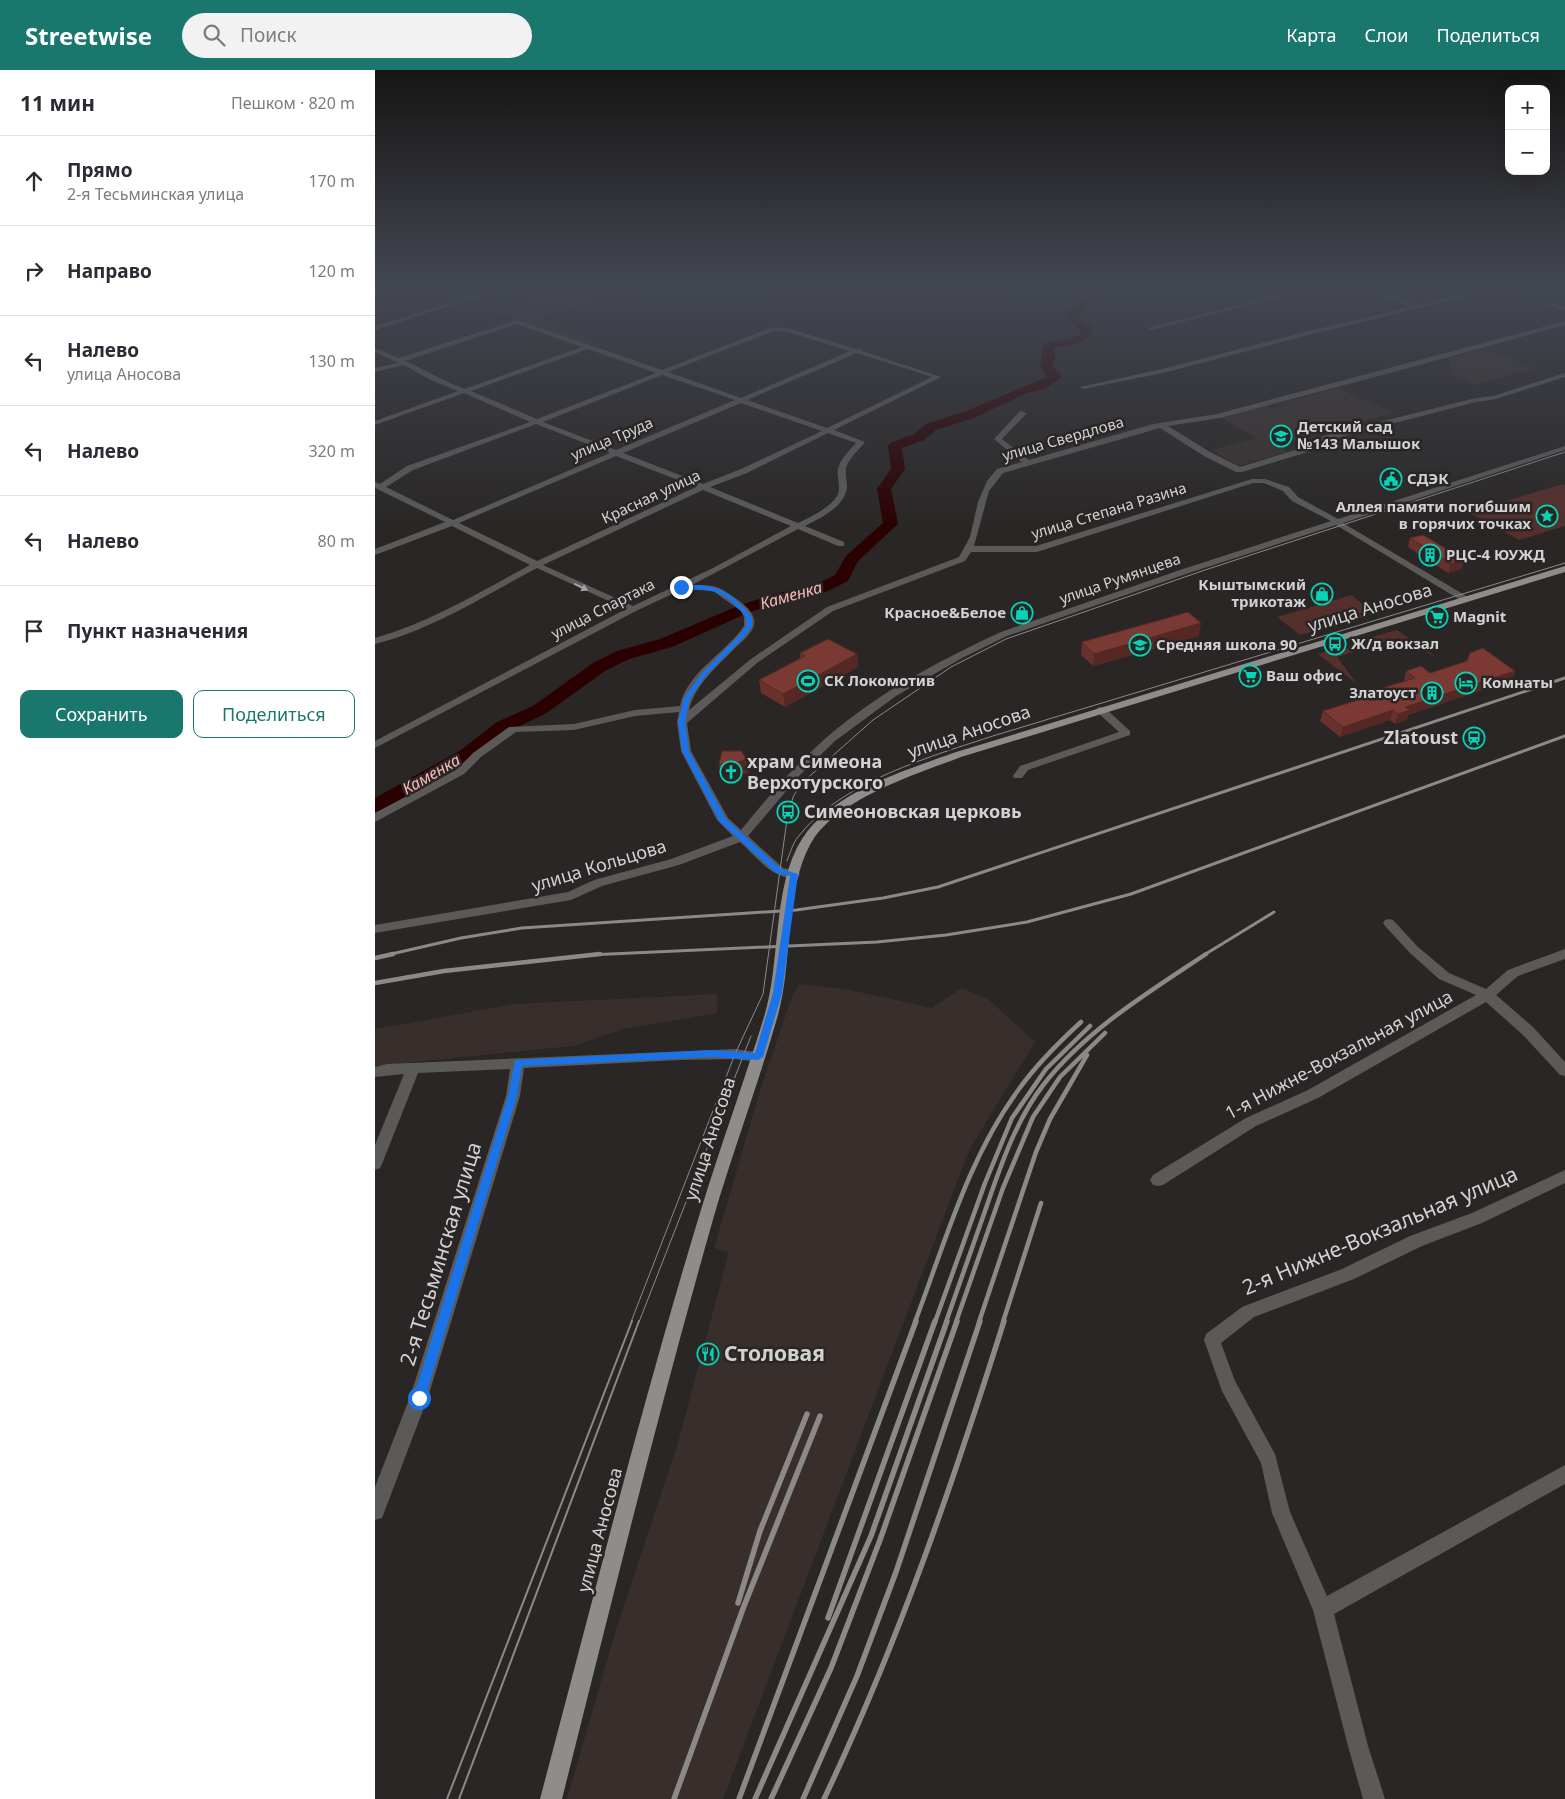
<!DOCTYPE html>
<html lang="ru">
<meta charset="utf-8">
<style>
body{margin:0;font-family:"Noto Sans",sans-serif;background:#f2f2f3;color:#2b2b33}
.controls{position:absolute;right:15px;top:15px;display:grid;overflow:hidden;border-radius:10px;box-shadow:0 5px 20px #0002}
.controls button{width:45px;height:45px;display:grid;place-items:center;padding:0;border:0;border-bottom:1px solid #e1e1e2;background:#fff;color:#2b2b33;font:25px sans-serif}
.stop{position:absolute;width:15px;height:15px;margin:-11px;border:4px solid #1a73e8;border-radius:50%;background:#fff}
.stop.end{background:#1a73e8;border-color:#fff;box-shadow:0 1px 5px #0008}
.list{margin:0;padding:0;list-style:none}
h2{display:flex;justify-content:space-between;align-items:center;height:65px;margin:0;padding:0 20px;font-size:21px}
h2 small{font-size:16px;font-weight:400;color:#7c7c81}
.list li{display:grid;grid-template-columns:32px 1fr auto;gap:15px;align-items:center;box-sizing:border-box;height:90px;padding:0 20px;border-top:1px solid #e1e1e2}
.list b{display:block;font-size:19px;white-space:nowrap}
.list p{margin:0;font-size:16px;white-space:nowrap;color:#7c7c81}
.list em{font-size:16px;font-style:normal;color:#7c7c81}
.actions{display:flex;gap:10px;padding:15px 20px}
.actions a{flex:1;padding:11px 0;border:1px solid #1a776e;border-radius:10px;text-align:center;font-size:18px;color:#1a776e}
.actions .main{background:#1a776e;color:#fff}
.icon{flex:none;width:28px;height:28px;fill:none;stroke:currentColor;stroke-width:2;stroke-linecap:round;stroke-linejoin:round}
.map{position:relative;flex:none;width:1190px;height:1729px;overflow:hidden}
header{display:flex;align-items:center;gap:30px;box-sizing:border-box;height:70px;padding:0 25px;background:#1a776e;color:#fff}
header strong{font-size:24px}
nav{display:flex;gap:28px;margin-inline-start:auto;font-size:18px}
.search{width:350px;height:45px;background:#f2f2f3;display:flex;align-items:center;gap:12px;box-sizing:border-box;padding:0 18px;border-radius:28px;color:#7c7c81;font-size:19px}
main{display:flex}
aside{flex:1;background:#fff}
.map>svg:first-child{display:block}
.built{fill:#382f2d}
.green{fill:#552f2b}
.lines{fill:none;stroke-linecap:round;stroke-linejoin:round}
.river{fill:#2a0001;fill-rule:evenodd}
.minor{fill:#5b5a59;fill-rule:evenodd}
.major{fill:#8f8c8b;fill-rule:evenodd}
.tram-far1{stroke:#8c8a89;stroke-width:1}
.tram{stroke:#8c8a89;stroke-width:2}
.rail-far2{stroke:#8c8a89;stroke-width:3}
.rail-far1{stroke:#8c8a89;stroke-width:4.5}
.rail{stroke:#8c8a89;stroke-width:5.5}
.wall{fill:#69312c}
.shaded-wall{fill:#552824}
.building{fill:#7a3933;stroke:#552824}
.oneway{fill:#a3a1a1}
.route{fill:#1a73e8}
.labels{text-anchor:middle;stroke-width:5;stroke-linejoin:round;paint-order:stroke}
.far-poi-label{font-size:15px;font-weight:bold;fill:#d3d1d1;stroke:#292625;text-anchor:start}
.far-street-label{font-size:15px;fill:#d3d1d1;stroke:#292625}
.far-water-label{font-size:16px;font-style:italic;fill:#f9bbb3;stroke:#292625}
.street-label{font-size:18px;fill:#d3d1d1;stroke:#292625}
.poi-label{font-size:18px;font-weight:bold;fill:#d3d1d1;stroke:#292625;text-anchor:start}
.near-street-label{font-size:21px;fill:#d3d1d1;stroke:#292625}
.near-poi-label{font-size:21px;font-weight:bold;fill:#d3d1d1;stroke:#292625;text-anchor:start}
</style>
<header>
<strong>Streetwise</strong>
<div class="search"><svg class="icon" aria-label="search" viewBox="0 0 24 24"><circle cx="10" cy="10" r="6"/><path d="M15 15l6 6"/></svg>Поиск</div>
<nav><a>Карта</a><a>Слои</a><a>Поделиться</a></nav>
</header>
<main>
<aside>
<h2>11 мин<small>Пешком · 820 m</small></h2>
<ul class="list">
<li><svg class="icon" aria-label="ahead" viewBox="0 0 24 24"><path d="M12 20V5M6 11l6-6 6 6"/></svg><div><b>Прямо</b><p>2-я Тесьминская улица</p></div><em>170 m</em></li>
<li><svg class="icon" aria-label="right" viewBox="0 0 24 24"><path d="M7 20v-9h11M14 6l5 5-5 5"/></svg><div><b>Направо</b></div><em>120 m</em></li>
<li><svg class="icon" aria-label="left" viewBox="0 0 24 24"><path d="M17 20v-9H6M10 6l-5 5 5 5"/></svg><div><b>Налево</b><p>улица Аносова</p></div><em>130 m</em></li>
<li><svg class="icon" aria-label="left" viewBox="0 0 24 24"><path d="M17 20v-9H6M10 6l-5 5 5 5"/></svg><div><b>Налево</b></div><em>320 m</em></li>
<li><svg class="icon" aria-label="left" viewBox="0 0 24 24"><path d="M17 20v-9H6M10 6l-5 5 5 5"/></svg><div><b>Налево</b></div><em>80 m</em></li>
<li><svg class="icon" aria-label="arrive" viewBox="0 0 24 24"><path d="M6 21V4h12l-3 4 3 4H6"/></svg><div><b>Пункт назначения</b></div></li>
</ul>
<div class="actions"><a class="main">Сохранить</a><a>Поделиться</a></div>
</aside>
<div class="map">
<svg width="1190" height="1729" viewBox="0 0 1190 1729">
<rect width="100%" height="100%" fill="#292625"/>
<g class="built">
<polygon points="161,218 256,218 160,250 222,272 211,275 115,241 160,227 146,223"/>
<polygon points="1111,279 1159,298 1100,315 1073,303 1076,299 1072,289"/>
<polygon points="962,318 1020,343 949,361 937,354 933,355 940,364 903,376 912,382 863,396 837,380 881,368 846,348 887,336 907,337 903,334"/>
<polygon points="424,914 475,920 557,938 587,918 613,929 660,972 594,1080 348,1729 192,1729 240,1563 302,1376 354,1182 339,1178 385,1021 416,929"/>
<polygon points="342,924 342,943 248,959 198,976 0,996 0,959 140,934"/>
</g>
<g class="green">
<polygon points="1188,414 1190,415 1190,456 1144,470 1093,442"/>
<path d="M977 525 995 541 984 544 988 547C984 548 979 551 975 551 963 551 953 540 943 552L947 559 925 565 902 547Z"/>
<polygon points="1022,560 1063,588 1024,568 1006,573 997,567"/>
<polygon points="969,576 978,582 962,587 982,614 943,584"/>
</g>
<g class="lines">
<path class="river" d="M711 218H721L724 225 702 245 716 257 717 266 701 274 679 278 680 288 677 296 687 307 670 319 652 323 599 348 561 360 549 370 527 378 530 399 516 419 523 454 483 491 473 511 453 521 409 531 375 542 297 577 254 589 230 601 170 644 136 660 100 688 7 740 0 742V728L86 680 122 652 158 636 218 593 242 581 285 569 363 536 399 524 442 514 460 505 471 486 508 453 502 419 516 399 513 376 515 373 539 364 551 354 589 342 672 307 665 296C668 288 665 279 669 273L695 269 706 264V260L694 251 691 244 713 224Z"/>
<g class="minor">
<polygon points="18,218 27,218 0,227 0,223"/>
<polygon points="932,218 941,218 776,260 773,258"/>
<polygon points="991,218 999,218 1043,235 1116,218 1126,218 937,264 788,303 708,319 705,317 787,299 934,261 1036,237"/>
<polygon points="101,225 106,226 0,260 0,256"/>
<polygon points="1173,233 1190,237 1190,241 1173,235"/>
<path d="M142 250 287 300 398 257 416 259 481 279H486L487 281 566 307 459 360 490 372C484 380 474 388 471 398 470 404 472 411 472 417 470 437 445 448 430 456L469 472V476H463L423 459 317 515C342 515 343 516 363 530 371 536 381 544 379 555 377 563 368 571 362 576 344 595 320 614 314 640L376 589 452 537 584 487 595 467 603 432 612 411 622 399 647 392 619 369 645 341 652 343 627 369 654 390 778 354 842 344 1190 251V255L1026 300 845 348 793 356 835 382 865 397 943 373 948 366 1101 328 1118 326 1190 303V307L1121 329 1101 332 954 370 949 377 867 402H861L829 386 785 358 628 403 614 421 599 476H661L877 409H890L914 417 923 427 963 449 1190 376V380L968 453 1093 527V531H1087L961 455 814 503 632 566 587 588 521 626 460 671 424 706 373 766 408 798 423 801 425 804 423 807C400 813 380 785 365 772L304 795 227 816 196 830 0 863V855L193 822 219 810 296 789 358 766 342 750 306 681 302 652 304 642 260 646 199 660 141 662 106 687 89 704 0 752V743L81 700 98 683 134 657 199 654 260 640 305 636C312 602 351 583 369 556V547L366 541 338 521 308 519 261 541 0 678V671L251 539 162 498C109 526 58 559 0 574V568C55 552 105 522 155 495L77 456 0 485V479L70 452 2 419 0 417V412L5 414 32 396 155 352 89 323 0 355V351L83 321 56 310 29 295 0 302V298L23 293 0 282V278L24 288ZM142 254 207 277 89 319C69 311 50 300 30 291ZM399 261 413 262 475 281 366 328 293 302ZM213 279 281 303 162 349 96 321ZM482 283 557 307 452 358 372 330ZM287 305 360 330 241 380 168 352ZM366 333 447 361 366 399 328 414 248 383ZM161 354 235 383 78 450 11 417 38 400ZM453 363 481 373C475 380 465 389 463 399 461 408 467 417 462 426 454 439 435 447 423 453L335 417 372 403ZM241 386 321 417 162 491 84 453ZM878 413H889L908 421 917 431 956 451 808 499 626 562C559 593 493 628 440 678 413 703 389 732 366 760L353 748 316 681 312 653 382 593 458 541 590 491 596 482H662ZM328 420 416 456 338 498 258 536 168 495Z"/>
<polygon points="726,637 730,638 755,661 755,665 653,700 647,708 639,708 638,706 645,696 744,662 722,642 722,638"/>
<polygon points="1014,849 1018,850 1043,877 1074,903 1111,919 1133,900 1190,879 1190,889 1143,906 1121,925 1158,957 1190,992 1190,1006 1185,1005 1148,965 1111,932 943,1028 881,1056 788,1115 783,1116 778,1115 775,1110 778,1105 871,1048 933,1020 1101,925 1064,909 1035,883 1010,856 1008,853 1010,850"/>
<polygon points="360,979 388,983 390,987 388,991 383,992 360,989 305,990 149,998 145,1026 53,1327 7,1448 0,1450 0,1417 35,1327 131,1026 135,999 43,1003 7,1094 5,1098 0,1100 0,1075 29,1004 0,1007 0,997 12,994"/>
<polygon points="1190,1100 1190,1113 1107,1153 1047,1176 979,1209 879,1247 846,1273 860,1311 900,1384 915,1442 952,1526 1190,1395 1190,1414 959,1544 993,1676 1010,1729 988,1729 973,1676 938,1540 897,1443 886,1393 847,1321 829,1270 831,1264 867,1237 967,1199 1035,1166 1097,1143"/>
</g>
<path class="major" d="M1190 496V502L586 687C541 704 460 730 436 773 409 821 418 892 403 945 384 1012 359 1078 339 1146 284 1339 236 1534 187 1729H165C217 1533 266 1337 325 1143 345 1077 369 1012 389 947 406 893 397 815 427 769 457 722 529 701 578 683Z"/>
<g class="tram-far1">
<path d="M412 791C415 783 418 773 423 767 465 712 557 686 621 665L1190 493"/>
<polyline points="256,1252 360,984 388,924 413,742 419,725 428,712 498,650 576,597 631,569 830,500 1190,382"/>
<polyline points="264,1252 376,966"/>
</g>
<g class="tram">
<polyline points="72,1729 257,1251"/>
<polyline points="84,1729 264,1251"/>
</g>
<g class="rail-far2">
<polyline points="12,885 86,868 147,858 421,840 508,828 563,817 1190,608"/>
<polyline points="213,885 502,872 571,865 652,852 756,824 1190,666"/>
<polyline points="829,885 899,842"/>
</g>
<g class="rail-far1">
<polyline points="0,888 18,884"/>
<polyline points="0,913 69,901 225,884"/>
<path d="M540 1252C570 1173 593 1088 644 1019 662 994 683 973 706 952"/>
<polyline points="560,1252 610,1113 637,1048 671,999 715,956"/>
<path d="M571 1252C584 1215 597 1178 610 1141 625 1098 640 1051 669 1014 711 960 774 922 831 884"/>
<polyline points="581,1252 628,1118 658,1047 685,1007 730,963"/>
<polyline points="604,1252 661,1082 675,1049 712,985"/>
<polyline points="628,1252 666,1133"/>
</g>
<g class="rail">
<polyline points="363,1533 385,1461 432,1344"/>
<polyline points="453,1548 560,1251"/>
<polyline points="299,1729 369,1536 445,1346"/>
<polyline points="364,1729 541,1251"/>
<polyline points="380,1729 496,1466 572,1251"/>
<polyline points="396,1729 456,1598 505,1470 582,1251"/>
<polyline points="428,1729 482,1606 521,1502 605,1251"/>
<path d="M449 1729C523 1573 577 1416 629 1251"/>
</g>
</g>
<g class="wall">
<polygon points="1035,468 1087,499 1073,503 1033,477"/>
<polygon points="824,566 718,596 706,585 707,572"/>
<polygon points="425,583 482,584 483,597 410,637 386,623 384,610 425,588"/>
<polygon points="1031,601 1055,603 1140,601 1137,610 1033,645 1032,650 1020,654 1015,650 965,667 945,651 948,641 1000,624 1001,620 1029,611"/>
<polygon points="347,681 374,702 360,707 346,707 344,694"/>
</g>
<g class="shaded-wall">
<polygon points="1090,490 1087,499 1073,503 1076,494"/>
<polygon points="826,553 824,566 718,596 719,584"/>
<polygon points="482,584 483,597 410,637 408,624"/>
<polygon points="1140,601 1137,610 1033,645 1032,650 1020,654 1023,644 1030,637"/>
<polygon points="1018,640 1015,650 965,667 968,657"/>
<polygon points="372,689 374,702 360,707 358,694"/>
</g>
<g class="building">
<polygon points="1048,465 1090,490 1076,494 1035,468"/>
<polygon points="813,542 826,553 719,584 707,572"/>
<polygon points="453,569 482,584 408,624 384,610 430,586 425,583"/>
<polygon points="1108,578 1140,601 1030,637 1035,640 1023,644 1018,640 968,657 948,641 1005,623 1001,620 1040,608 1031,601 1046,596 1055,603 1092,591 1095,583"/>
<polygon points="347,681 366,681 372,689 358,694 344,694"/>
</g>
<defs><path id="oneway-solid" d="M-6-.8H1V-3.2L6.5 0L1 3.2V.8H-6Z" transform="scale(1.25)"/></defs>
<use class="oneway" href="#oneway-solid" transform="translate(206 517) rotate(26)"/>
<linearGradient id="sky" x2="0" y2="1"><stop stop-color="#171514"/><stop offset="0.47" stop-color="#434751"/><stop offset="1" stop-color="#434751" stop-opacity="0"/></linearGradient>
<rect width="1190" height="460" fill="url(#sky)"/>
<path class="route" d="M304 516C339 512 355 520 377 547V556L370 566 331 605 315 628 310 652 314 681 351 749 406 799 423 804 407 923 388 987 383 990 337 987 147 996 142 1026 50 1328 44 1333 38 1328 133 1026 140 990 337 980 380 983 398 923 415 806 401 803 345 752 307 681 303 652 309 628 327 603 365 564 371 556V547C347 519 341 520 306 519Z"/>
<defs>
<g id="school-ring" transform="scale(1.125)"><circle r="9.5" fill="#292625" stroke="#05d5b6" stroke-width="1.5"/><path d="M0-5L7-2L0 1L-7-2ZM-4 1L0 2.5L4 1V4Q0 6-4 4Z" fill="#05d5b6"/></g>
<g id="civic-ring" transform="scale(1.125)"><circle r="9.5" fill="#292625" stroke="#05d5b6" stroke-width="1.5"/><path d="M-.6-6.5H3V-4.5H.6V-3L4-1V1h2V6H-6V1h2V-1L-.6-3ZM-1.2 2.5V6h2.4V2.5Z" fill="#05d5b6"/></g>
<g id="sight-ring" transform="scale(1.125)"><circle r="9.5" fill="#292625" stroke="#05d5b6" stroke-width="1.5"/><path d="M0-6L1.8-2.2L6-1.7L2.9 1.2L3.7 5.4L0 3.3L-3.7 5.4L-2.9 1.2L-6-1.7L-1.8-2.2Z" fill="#05d5b6"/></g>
<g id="building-ring" transform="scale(1.125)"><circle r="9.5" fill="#292625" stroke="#05d5b6" stroke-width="1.5"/><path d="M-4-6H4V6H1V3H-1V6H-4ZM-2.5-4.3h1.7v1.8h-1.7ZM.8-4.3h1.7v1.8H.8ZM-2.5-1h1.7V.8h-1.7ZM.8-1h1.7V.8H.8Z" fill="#05d5b6"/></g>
<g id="shop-ring" transform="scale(1.125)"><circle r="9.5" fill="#292625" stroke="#05d5b6" stroke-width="1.5"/><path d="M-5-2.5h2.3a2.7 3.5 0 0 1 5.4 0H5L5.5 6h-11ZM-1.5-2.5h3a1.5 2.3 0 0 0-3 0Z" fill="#05d5b6"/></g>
<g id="supermarket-ring" transform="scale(1.125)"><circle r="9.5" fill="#292625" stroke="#05d5b6" stroke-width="1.5"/><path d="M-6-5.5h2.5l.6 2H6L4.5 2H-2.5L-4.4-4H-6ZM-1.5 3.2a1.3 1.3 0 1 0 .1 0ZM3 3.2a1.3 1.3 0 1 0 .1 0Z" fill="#05d5b6"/></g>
<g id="bus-ring" transform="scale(1.125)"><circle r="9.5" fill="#292625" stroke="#05d5b6" stroke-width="1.5"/><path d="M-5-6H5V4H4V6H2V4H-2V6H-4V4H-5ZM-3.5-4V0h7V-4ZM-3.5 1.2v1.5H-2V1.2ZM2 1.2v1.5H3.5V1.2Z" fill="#05d5b6"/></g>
<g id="stadium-ring" transform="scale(1.125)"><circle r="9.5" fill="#292625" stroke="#05d5b6" stroke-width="1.5"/><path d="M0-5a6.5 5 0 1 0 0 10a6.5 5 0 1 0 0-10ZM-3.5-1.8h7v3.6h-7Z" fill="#05d5b6"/></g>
<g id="hotel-ring" transform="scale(1.125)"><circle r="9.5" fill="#292625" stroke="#05d5b6" stroke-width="1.5"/><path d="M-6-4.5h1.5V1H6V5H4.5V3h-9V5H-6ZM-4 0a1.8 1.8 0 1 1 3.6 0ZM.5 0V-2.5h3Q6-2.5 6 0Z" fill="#05d5b6"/></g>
<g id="station-ring" transform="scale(1.125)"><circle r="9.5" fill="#292625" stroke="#05d5b6" stroke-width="1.5"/><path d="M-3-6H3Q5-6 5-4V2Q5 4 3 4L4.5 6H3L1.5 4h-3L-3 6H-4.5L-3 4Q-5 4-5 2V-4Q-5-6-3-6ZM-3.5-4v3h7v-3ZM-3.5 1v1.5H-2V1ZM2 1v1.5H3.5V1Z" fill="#05d5b6"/></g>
<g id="church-ring" transform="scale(1.125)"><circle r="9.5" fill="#292625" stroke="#05d5b6" stroke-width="1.5"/><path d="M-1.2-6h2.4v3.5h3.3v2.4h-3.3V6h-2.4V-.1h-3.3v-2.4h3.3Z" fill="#05d5b6"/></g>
<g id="restaurant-ring" transform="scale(1.125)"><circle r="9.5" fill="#292625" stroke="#05d5b6" stroke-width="1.5"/><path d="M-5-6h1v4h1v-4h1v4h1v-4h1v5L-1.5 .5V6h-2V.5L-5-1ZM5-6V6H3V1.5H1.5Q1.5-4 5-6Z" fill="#05d5b6"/></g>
</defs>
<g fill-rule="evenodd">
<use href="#school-ring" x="906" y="366"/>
<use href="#civic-ring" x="1016" y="409"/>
<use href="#sight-ring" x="1172" y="446"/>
<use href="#building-ring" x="1055" y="485"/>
<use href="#shop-ring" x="947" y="524"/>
<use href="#shop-ring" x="647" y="543"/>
<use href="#supermarket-ring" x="1062" y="547"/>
<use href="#bus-ring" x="960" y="574"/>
<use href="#school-ring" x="765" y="575"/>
<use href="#supermarket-ring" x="875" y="606"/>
<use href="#stadium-ring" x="433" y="611"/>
<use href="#hotel-ring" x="1091" y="613"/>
<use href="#building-ring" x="1057" y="623"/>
<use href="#station-ring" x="1099" y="668"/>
<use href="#church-ring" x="356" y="702"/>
<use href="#bus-ring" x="413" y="742"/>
<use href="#restaurant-ring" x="333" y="1284"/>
</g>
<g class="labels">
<g class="far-poi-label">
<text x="922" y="362">Детский сад<tspan x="922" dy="17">№143 Малышок</tspan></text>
<text x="1032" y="414">СДЭК</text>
<text x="1156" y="442" text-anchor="end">Аллея памяти погибшим<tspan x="1156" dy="17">в горячих точках</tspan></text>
<text x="1071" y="490">РЦС-4 ЮУЖД</text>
<text x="931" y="520" text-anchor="end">Кыштымский<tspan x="931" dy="17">трикотаж</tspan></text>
<text x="631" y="548" text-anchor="end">Красное&amp;Белое</text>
<text x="1078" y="552">Magnit</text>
<text x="976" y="579">Ж/д вокзал</text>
<text x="781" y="580">Средняя школа 90</text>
<text x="891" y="611">Ваш офис</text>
<text x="449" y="616">СК Локомотив</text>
<text x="1107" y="618">Комнаты</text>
<text x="1041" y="628" text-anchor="end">Златоуст</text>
</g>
<g class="far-street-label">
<text transform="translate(237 369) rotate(-23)" y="5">улица Труда</text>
<text transform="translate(688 369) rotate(-16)" y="5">улица Свердлова</text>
<text transform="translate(276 427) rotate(-25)" y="5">Красная улица</text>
<text transform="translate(734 441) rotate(-17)" y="5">улица Степана Разина</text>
<text transform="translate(745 509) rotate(-19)" y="5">улица Румянцева</text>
<text transform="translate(228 539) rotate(-27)" y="5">улица Спартака</text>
</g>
<g class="far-water-label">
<text transform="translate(416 525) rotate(-16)" y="6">Каменка</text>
<text transform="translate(56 704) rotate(-30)" y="6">Каменка</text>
</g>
<g class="street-label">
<text transform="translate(995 538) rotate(-17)" y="6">улица Аносова</text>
<text transform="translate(594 662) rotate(-19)" y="6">улица Аносова</text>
<text transform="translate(224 796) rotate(-17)" y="6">улица Кольцова</text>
<text transform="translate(964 985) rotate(-28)" y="6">1-я Нижне-Вокзальная улица</text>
<text transform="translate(335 1069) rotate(-72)" y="6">улица Аносова</text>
<text transform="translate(225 1460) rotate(-75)" y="6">улица Аносова</text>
</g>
<g class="poi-label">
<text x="1083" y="674" text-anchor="end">Zlatoust</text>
<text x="372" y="698">храм Симеона<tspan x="372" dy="21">Верхотурского</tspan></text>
<text x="429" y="748">Симеоновская церковь</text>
</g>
<g class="near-street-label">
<text transform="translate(1005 1161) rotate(-23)" y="7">2-я Нижне-Вокзальная улица</text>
<text transform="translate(66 1184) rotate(-73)" y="7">2-я Тесьминская улица</text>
</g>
<g class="near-poi-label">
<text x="349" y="1291">Столовая</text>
</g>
</g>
</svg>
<div class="controls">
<button>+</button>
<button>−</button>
</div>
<div class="stop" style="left:44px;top:1328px"></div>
<div class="stop end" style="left:306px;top:517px"></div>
</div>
</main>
